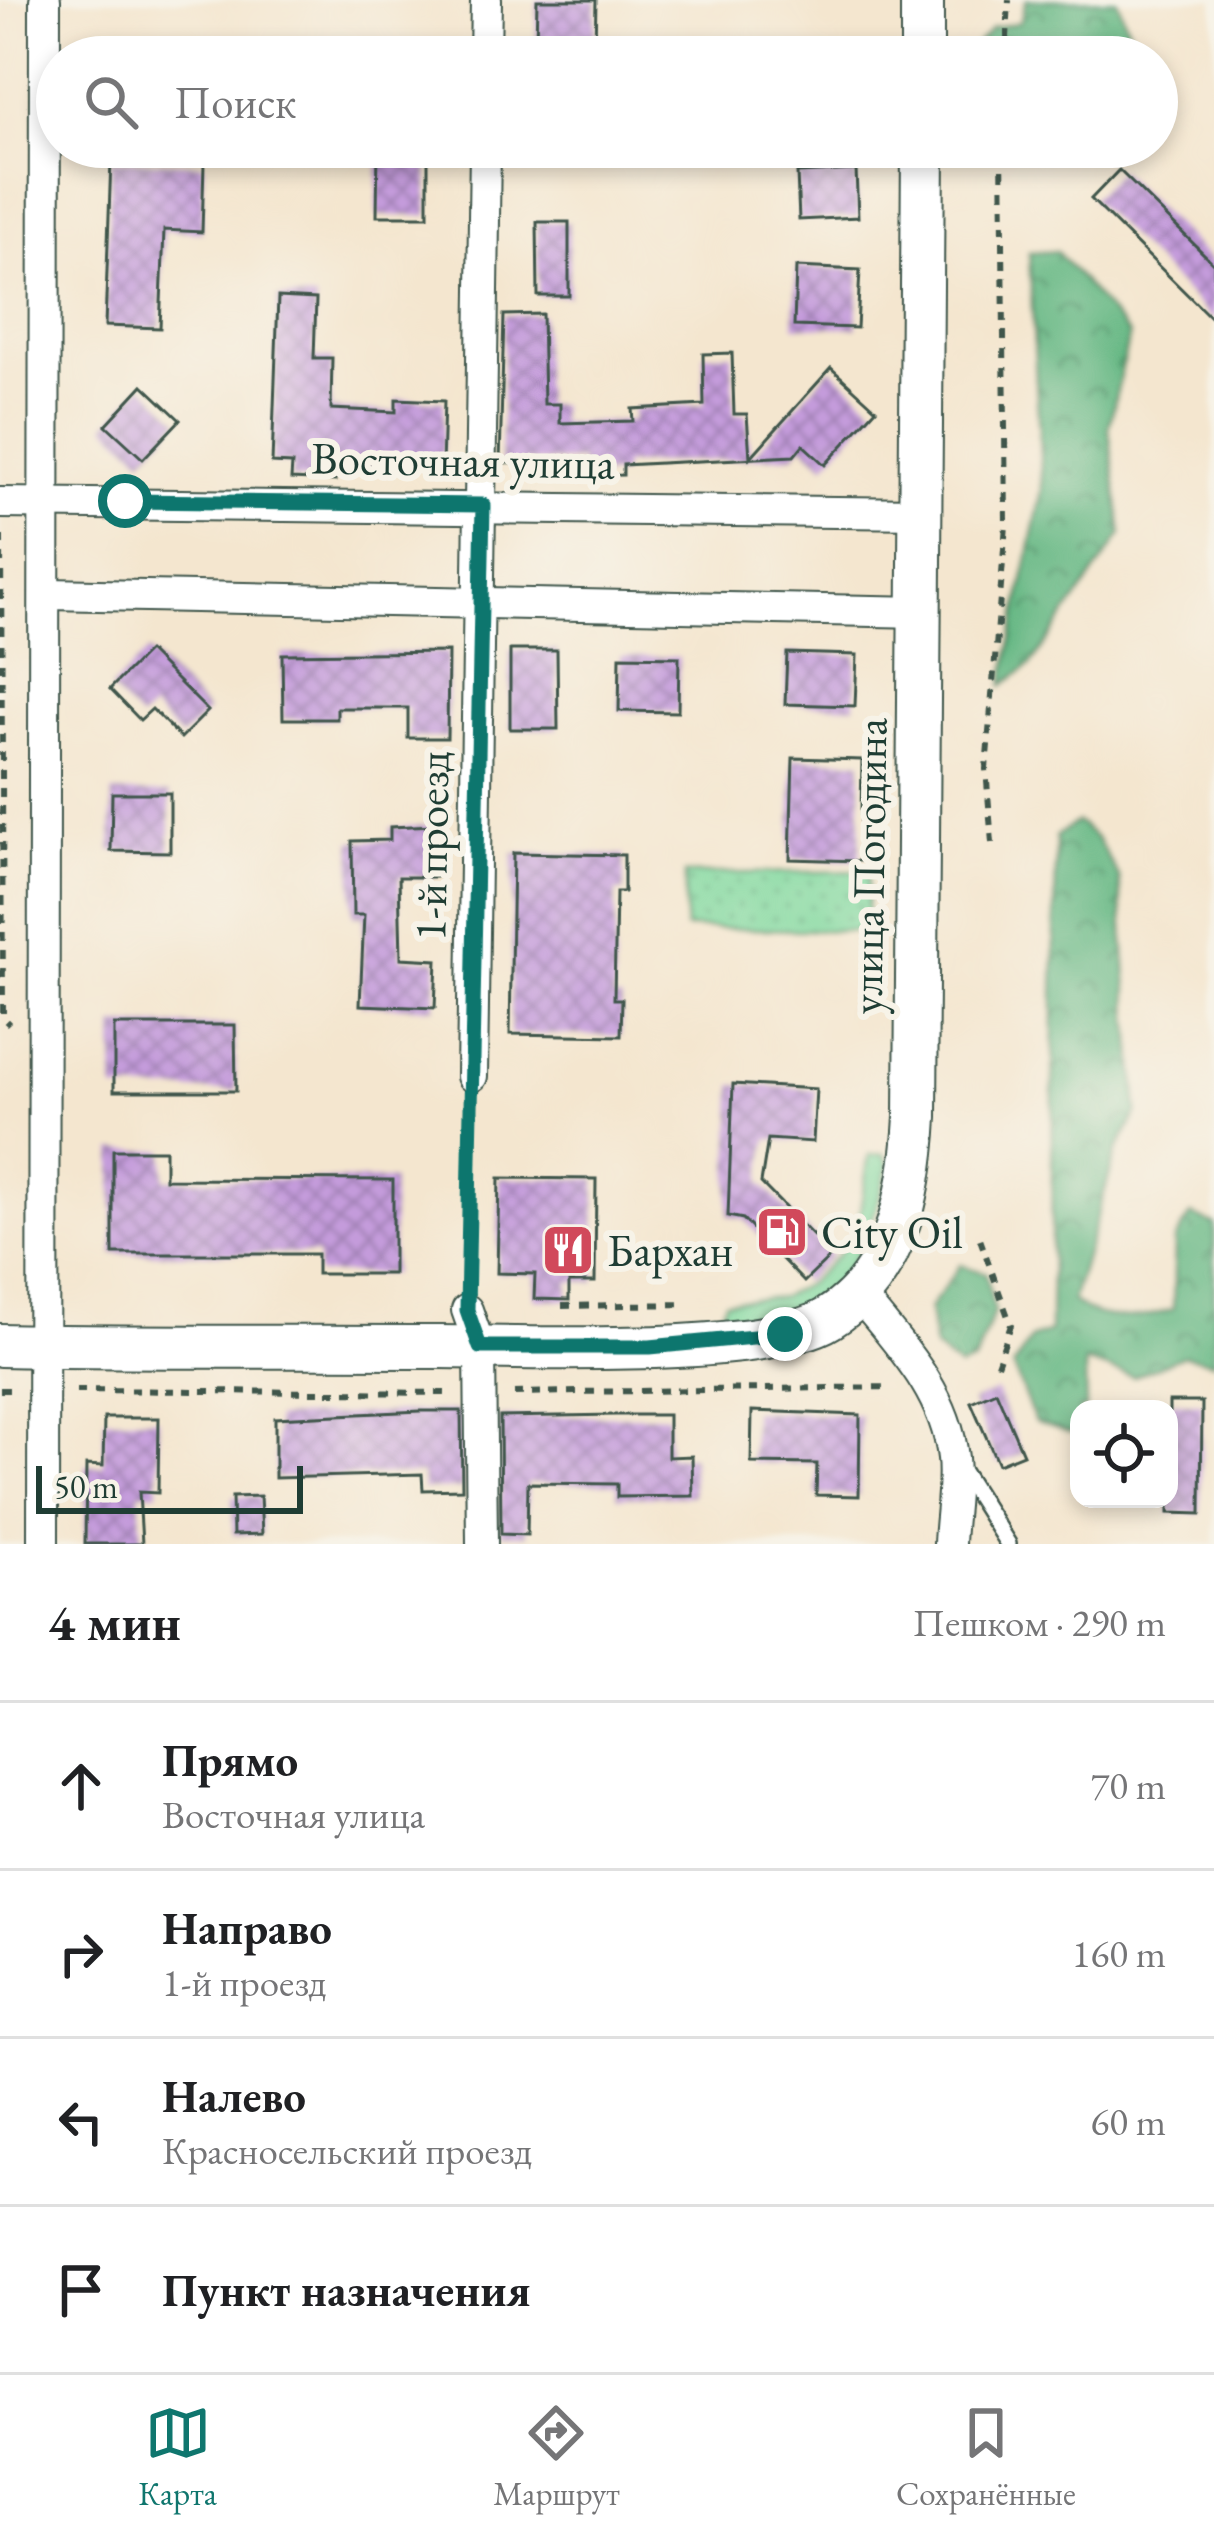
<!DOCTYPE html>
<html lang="ru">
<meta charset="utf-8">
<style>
body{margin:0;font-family:"EB Garamond",serif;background:#f6f6f6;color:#202124}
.controls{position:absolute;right:36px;bottom:36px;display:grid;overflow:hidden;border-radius:24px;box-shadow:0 6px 18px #0003}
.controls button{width:108px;height:108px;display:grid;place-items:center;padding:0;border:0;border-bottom:3px solid #e0e0e0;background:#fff;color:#202124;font:60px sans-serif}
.scale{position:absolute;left:36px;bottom:30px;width:267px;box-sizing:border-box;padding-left:12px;border:6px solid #1f3d34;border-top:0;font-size:33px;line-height:42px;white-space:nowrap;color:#1f3d34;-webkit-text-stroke:9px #f7f3e8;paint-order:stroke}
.stop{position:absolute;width:36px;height:36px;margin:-27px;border:9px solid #0f766e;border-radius:50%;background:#fff}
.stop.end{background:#0f766e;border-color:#fff;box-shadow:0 3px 12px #0008}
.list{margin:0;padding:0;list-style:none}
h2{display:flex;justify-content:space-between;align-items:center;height:156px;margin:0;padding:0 48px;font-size:51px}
h2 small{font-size:39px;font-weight:400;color:#757577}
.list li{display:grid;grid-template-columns:78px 1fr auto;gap:36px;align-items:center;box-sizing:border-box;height:168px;padding:0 48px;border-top:3px solid #e0e0e0}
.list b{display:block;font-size:45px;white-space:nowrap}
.list p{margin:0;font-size:39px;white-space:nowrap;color:#757577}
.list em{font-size:39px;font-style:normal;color:#757577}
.icon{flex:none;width:66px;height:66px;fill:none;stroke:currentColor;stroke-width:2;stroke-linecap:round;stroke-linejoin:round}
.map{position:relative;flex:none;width:1214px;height:1544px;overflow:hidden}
.search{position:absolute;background:#fff;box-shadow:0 6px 18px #0003;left:36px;right:36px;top:36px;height:132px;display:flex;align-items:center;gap:30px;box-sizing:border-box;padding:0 42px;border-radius:66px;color:#757577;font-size:45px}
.sheet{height:828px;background:#fff}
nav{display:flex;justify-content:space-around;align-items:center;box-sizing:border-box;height:168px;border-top:3px solid #e0e0e0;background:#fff;font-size:33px;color:#757577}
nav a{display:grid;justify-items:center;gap:6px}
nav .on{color:#0f766e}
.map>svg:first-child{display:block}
.green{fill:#7ed89d;stroke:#4e8a68;stroke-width:3}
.forest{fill:url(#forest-crowns);stroke:#427a5c;stroke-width:3}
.park{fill:url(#park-dots);stroke:#4e8a68;stroke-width:3}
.building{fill:url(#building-cross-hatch)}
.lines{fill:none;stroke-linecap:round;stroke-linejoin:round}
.lane-casing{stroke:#3f564b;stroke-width:20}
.street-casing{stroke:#3f564b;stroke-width:34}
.secondary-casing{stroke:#3f564b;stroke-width:46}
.path{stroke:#3f564b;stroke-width:6;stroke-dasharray:9 9;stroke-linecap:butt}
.lane{stroke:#fff;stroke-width:15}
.street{stroke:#fff;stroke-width:30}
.secondary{stroke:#fff;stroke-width:42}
.route{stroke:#0f766e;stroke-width:15}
.labels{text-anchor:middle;stroke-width:12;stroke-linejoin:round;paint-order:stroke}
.street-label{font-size:45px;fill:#1f3d34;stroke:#f7f3e8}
.poi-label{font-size:45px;fill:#1f3d34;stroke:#f7f3e8;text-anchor:start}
</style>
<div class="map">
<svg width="1214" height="1544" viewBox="0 0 1214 1544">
<defs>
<pattern id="forest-crowns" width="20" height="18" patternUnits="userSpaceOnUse" patternTransform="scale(3)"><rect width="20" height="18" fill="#66b884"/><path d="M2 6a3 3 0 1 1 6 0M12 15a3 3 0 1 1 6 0" fill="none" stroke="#53976d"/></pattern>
<pattern id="park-dots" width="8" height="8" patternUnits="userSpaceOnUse" patternTransform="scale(3)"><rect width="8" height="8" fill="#7ed89d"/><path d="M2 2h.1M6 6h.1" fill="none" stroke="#6cba88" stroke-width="1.8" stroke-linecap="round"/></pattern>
<pattern id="building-cross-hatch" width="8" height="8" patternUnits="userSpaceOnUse" patternTransform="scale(3)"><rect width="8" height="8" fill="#c49bdb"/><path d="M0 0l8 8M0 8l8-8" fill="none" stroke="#9f80b2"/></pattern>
</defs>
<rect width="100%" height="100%" fill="#f7f3e8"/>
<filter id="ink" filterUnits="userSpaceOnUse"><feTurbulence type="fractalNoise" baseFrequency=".00833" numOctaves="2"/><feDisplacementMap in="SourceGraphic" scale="24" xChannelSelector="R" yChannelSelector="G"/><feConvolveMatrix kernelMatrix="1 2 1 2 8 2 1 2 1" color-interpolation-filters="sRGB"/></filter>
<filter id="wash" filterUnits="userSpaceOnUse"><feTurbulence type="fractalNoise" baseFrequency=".004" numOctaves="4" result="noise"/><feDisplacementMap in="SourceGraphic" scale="48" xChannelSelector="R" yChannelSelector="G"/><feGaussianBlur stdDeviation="2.7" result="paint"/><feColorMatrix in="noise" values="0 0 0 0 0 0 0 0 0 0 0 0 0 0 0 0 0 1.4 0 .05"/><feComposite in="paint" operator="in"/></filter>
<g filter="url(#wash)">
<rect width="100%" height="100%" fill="#f4e6cf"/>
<path class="green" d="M884 1154 889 1164C873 1223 853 1297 784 1315 766 1320 745 1319 726 1321L720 1316 725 1301 781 1297 808 1283 838 1255 857 1229 869 1155Z"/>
<g class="forest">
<polygon points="1026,0 1117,0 1132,37 1121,57 965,57 992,28 1020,22"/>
<polygon points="1056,251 1129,335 1109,428 1122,534 1031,665 1003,685 1042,490 1029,253"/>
<path d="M1077 822 1097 839 1119 877 1138 1112 1116 1153 1072 1301C1099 1324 1142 1320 1173 1309L1175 1240 1191 1215 1214 1224V1362L1184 1355 1133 1377 1085 1362 1086 1409H1079V1426L1071 1433 1035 1422 1013 1367 1032 1338 1050 1332 1056 836Z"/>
<polygon points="960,1265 986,1273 994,1312 974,1362 959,1368 934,1348 929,1309"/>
</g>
<polygon class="park" points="869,871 866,931 685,928 685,874"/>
<g id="blocks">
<g class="building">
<polygon points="537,0 596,0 595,47 536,45"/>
<polygon points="378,147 428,147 428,216 377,216"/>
<polygon points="111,160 204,164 202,232 164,230 160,328 105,326"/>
<polygon points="856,170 858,217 799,220 797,173"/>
<polygon points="1119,170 1214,264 1214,321 1091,199"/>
<polygon points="537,222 569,222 569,296 538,296"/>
<polygon points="796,267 860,270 857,328 794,326"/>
<polygon points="278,297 316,299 314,358 332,358 331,409 396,412 396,399 444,401 442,466 336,465 335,481 291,479 292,464 272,463"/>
<polygon points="542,314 544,404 560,404 560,423 633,421 632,409 704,405 703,354 732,353 734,414 747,414 750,458 831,368 876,409 825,465 803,445 794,456 623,465 623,475 581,476 581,461 500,463 504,315"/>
<polygon points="143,385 180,420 143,459 106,425"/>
<polygon points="510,650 557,650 558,729 510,729"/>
<polygon points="148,651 208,711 181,738 152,709 140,720 110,689"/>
<polygon points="448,652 447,738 408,738 408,708 337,708 337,719 283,719 282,654"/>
<polygon points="787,653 857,655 855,706 785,704"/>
<polygon points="620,656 679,657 678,712 619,711"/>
<polygon points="793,758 862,760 860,861 790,859"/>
<polygon points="112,793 170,793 170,852 111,851"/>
<polygon points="434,825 435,877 399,877 401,958 437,960 435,1008 360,1005 364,915 353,915 352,841 390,840 390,827"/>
<polygon points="513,853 624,855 624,892 616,892 614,999 622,999 621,1036 510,1034"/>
<polygon points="114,1025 235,1025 236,1091 114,1091"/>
<polygon points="733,1084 816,1089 813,1142 768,1139 761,1183 832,1255 804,1282 743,1219 728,1216"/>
<polygon points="113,1150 165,1150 165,1179 393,1180 393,1274 317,1274 317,1254 113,1254"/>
<polygon points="499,1178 596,1179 595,1282 569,1282 569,1300 534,1299 535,1274 497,1273"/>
<polygon points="996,1391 1023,1454 998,1464 971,1402"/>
<polygon points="1169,1402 1202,1402 1201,1514 1169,1513"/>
<polygon points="421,1411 461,1411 462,1489 423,1490 422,1474 275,1478 275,1418"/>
<polygon points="752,1411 860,1415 859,1496 816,1495 817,1464 751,1463"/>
<polygon points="616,1415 668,1415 668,1457 692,1456 693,1496 617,1497 617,1484 528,1483 527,1535 501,1534 500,1417"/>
<polygon points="104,1418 159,1418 158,1493 139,1492 142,1544 85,1544 86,1465 103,1466"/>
<polygon points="260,1496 262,1534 233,1535 232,1497"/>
</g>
</g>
</g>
<g filter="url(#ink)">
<use href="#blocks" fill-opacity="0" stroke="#3f564b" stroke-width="3"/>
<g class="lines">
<g class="lane-casing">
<polyline id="lane" points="958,1465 1008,1544"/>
</g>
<g class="street-casing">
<g id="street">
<polyline points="485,57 486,0"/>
<polyline points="0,503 924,513"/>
<polyline points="48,594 923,612"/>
<polyline points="472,1076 485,147"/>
<path d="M858 1294C898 1343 946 1392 953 1458 956 1485 950 1516 949 1544"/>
<polyline points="467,1310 480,1347 482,1544"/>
<polyline points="43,1544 45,0"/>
</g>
</g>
<g class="secondary-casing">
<g id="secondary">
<polyline points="922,0 922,57"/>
<path d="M0 1345C146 1348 293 1346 439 1347 522 1347 766 1358 829 1318 897 1276 912 1190 916 1117L923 147"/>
</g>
</g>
<g class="path">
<polyline points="1006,57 1009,0"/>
<polyline points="1,536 3,1018 9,1024"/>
<polyline points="992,843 986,769 1006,525 1002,147"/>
<polyline points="980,1239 1011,1325 997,1365"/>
<polyline points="468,1276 471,1104"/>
<polyline points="562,1306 687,1304"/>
<polyline points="0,1390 15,1390"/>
<polyline points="76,1390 447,1393"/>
<polyline points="514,1393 891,1387"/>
</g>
<use href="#lane" class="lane"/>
<use href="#street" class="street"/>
<use href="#secondary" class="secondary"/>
</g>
</g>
<g class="lines" filter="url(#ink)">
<polyline class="route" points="125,501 483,505 467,1310 480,1347 650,1347 785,1334"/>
</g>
<defs>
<g id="fuel-square" transform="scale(2.7)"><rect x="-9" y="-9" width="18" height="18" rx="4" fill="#d1495b" stroke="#f7f3e8"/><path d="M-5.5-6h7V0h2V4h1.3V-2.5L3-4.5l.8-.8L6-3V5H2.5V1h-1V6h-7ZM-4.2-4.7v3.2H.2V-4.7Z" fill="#fff"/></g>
<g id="restaurant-square" transform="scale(2.7)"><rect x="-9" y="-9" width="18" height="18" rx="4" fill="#d1495b" stroke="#f7f3e8"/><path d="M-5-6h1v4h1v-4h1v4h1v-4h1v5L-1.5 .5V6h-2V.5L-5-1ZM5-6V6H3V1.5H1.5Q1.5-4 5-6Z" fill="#fff"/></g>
</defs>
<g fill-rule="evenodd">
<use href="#fuel-square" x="782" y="1232"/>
<use href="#restaurant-square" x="568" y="1250"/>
</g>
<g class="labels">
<g class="street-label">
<text transform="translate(463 460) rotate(1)" y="16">Восточная улица</text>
<text transform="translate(431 846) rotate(-89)" y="16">1-й проезд</text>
<text transform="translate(868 866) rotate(-89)" y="16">улица Погодина</text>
</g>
<g class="poi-label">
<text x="821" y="1248">City Oil</text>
<text x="607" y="1266">Бархан</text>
</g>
</g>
</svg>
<div class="controls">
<button><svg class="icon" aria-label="locate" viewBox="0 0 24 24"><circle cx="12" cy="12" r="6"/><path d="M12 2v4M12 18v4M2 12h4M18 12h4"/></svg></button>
</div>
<div class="scale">50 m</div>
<div class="stop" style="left:125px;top:501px"></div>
<div class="stop end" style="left:785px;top:1334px"></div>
<div class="search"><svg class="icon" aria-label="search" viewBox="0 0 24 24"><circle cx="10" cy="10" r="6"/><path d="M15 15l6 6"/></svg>Поиск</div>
</div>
<section class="sheet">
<h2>4 мин<small>Пешком · 290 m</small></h2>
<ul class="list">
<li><svg class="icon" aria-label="ahead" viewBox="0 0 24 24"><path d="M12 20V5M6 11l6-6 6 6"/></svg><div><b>Прямо</b><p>Восточная улица</p></div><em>70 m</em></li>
<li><svg class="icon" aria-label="right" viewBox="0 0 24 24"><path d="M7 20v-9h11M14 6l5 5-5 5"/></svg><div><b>Направо</b><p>1-й проезд</p></div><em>160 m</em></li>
<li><svg class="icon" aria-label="left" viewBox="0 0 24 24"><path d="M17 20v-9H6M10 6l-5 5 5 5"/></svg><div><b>Налево</b><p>Красносельский проезд</p></div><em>60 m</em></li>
<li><svg class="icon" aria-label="arrive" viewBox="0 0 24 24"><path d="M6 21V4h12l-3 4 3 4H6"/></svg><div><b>Пункт назначения</b></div></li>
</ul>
</section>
<nav>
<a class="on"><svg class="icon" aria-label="map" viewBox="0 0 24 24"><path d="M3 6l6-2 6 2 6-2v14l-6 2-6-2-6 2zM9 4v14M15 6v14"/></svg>Карта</a>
<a><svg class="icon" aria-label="directions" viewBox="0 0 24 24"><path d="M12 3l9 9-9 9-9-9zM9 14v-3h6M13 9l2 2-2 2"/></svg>Маршрут</a>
<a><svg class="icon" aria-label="saved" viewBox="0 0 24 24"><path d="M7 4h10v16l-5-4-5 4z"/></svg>Сохранённые</a>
</nav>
